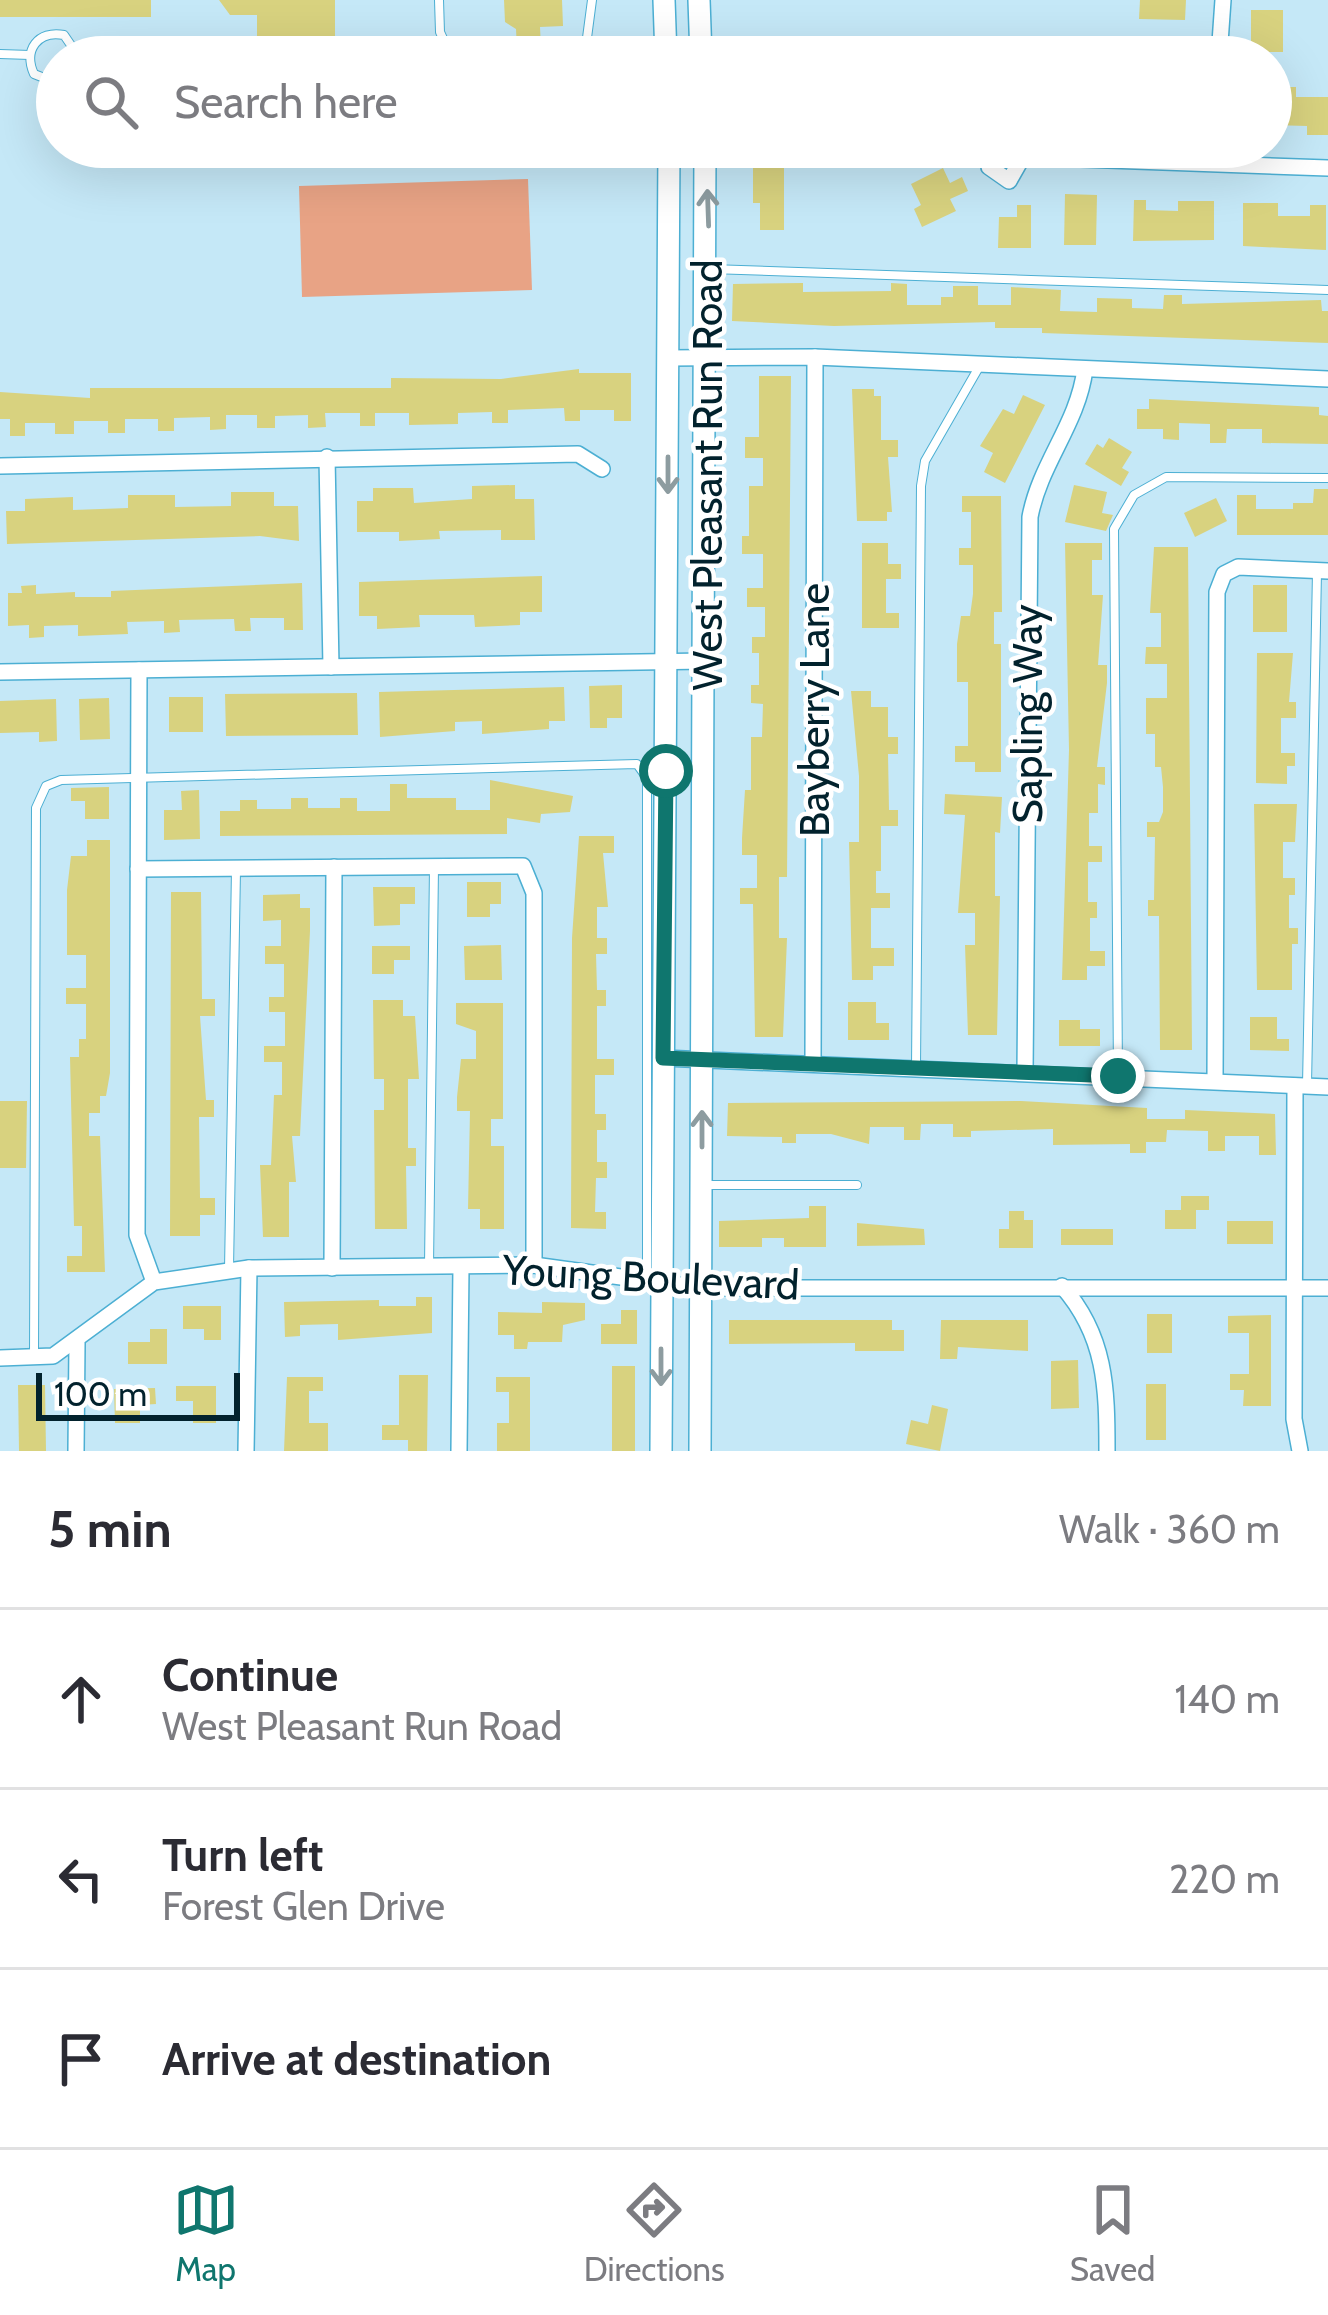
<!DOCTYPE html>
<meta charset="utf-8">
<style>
body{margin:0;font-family:Cabin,sans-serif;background:#f7f7f7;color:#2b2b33}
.scale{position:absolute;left:36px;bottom:30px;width:204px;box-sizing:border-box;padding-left:12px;border:6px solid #02222d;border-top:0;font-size:33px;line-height:42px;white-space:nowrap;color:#02222d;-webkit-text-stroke:9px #fff;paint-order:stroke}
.stop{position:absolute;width:36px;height:36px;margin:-27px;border:9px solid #0f766e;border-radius:50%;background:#fff}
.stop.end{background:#0f766e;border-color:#fff;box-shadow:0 3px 12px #0008}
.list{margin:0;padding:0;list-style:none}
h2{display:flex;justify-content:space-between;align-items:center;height:156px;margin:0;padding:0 48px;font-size:51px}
h2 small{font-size:39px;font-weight:400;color:#7c7c81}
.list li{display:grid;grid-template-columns:78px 1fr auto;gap:36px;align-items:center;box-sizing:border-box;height:180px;padding:0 48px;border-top:3px solid #e1e1e2}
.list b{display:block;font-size:45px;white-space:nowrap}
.list p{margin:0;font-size:39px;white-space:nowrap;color:#7c7c81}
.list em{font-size:39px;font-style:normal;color:#7c7c81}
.icon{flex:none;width:66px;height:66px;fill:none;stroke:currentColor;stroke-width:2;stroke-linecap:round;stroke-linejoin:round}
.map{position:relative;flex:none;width:1328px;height:1451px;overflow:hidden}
.search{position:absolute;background:#fff;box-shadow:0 12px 48px #0002;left:36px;right:36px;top:36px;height:132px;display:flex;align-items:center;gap:30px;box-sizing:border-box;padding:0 42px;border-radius:66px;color:#7c7c81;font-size:45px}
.sheet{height:696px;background:#fff}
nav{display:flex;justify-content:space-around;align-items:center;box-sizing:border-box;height:168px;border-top:3px solid #e1e1e2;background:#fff;font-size:33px;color:#7c7c81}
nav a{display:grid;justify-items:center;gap:6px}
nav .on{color:#0f766e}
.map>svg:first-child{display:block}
.green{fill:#e8a385}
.building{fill:#d8d27f}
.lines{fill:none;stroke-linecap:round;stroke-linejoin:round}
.service-casing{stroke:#4cafd3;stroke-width:10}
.minor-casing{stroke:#4cafd3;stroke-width:18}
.secondary-casing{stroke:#4cafd3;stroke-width:24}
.service{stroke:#fff;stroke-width:8}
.minor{stroke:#fff;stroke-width:15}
.secondary{stroke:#fff;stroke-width:21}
.oneway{stroke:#8d9ca0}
.route{stroke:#0f766e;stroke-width:15}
.labels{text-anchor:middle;stroke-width:9;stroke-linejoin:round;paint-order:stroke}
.street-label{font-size:42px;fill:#02222d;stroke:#fff}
</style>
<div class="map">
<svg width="1328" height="1451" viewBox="0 0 1328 1451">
<rect width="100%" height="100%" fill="#c5e8f7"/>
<polygon class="green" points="528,179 532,290 302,297 299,186"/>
<g class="building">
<rect x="0" y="0" width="151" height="17"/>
<polygon points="219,0 335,0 335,57 257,57 257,15 230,15"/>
<polygon points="504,0 562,0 563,26 540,27 541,48 517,49 516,29 505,22"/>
<polygon points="1140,0 1186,0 1185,20 1139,19"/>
<rect x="1251" y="10" width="32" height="42"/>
<polygon points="1271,87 1296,87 1296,97 1328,97 1328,135 1307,135 1307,126 1271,125"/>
<polygon points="753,155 784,155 784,230 760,230 760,203 753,203"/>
<polygon points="943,168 950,183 962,177 968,191 950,199 956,211 922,227 914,209 921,205 911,184"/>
<polygon points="1065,194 1097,195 1096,245 1064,245"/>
<polygon points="1134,200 1146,200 1146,210 1178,211 1178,201 1214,201 1214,240 1133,241"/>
<polygon points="1243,203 1278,203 1278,216 1310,216 1310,205 1326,205 1326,250 1243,246"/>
<polygon points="1017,205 1031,205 1031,248 998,248 999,217 1017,217"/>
<polygon points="803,283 803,292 891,291 891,283 907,284 907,305 941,305 941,297 953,297 953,286 978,286 978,305 1011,305 1011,287 1061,290 1060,311 1097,312 1097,298 1132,299 1132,308 1163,309 1164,295 1182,295 1182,304 1321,300 1322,311 1328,311 1328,343 1042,333 1042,328 995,328 995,322 834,326 732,321 733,284"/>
<polygon points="579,369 579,373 631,373 631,421 614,421 614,410 580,410 580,421 565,421 564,408 508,410 508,423 492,423 492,412 458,413 458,424 409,425 409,413 375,413 375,426 360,426 360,413 325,413 326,427 308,428 308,415 275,416 275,428 257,428 257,415 226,415 226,429 210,430 210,417 174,418 174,431 158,431 158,419 125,419 125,433 108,433 108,421 74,421 74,434 55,434 55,423 25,423 25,436 10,436 10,419 0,419 0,392 90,398 90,388 391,388 391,378 501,379"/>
<polygon points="759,376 791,376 787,877 779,877 779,938 787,938 783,1037 755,1037 753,904 740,904 740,888 757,888 757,855 742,855 742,838 745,790 751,790 751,737 762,737 763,704 751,703 751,685 759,685 759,653 752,653 752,637 765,637 765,607 747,607 747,588 763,588 763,554 742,554 742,536 749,536 749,486 763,486 763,458 745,458 745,437 759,437"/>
<polygon points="852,389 874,389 874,396 881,396 881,440 898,440 898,457 888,457 892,512 887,512 887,521 857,521"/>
<polygon points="1023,395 1045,405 1005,483 984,472 993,453 980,446 1003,409 1014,414"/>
<polygon points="1149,399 1319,407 1319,415 1328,416 1328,444 1262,443 1262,429 1227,429 1226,443 1210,443 1210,424 1179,423 1179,440 1163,439 1163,429 1137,429 1137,409 1149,409"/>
<polygon points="1109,438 1132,452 1122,468 1129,472 1121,486 1085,464 1097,444 1103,448"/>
<polygon points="515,485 515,499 534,499 535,540 501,540 501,530 439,531 440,539 399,541 399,532 357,532 357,501 373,501 373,488 413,488 414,503 472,499 472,486"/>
<polygon points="1074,485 1107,492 1102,513 1113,515 1106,531 1065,522"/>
<polygon points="1314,489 1328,489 1328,535 1237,535 1237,495 1256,495 1256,509 1293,509 1293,503 1313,503"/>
<polygon points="231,492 274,492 274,506 298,506 299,541 260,536 7,544 6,511 25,511 25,499 73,497 73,510 128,508 128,495 175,495 175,507 231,506"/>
<polygon points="962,496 1001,496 1002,612 994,612 994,644 1001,644 1001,772 975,772 975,762 955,762 955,746 968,746 968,682 957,682 957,644 961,616 970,616 973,594 973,565 959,565 959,548 971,548 971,512 962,512"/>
<polygon points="1216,498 1227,521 1195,537 1184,513"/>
<polygon points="862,543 888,543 888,564 901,564 901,579 886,579 886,613 899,613 899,628 862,628"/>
<polygon points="1065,543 1102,543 1102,560 1092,560 1092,595 1103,595 1098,665 1107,665 1107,683 1097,767 1105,767 1105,785 1098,784 1098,813 1089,813 1089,846 1102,846 1102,862 1088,862 1088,902 1097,902 1097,918 1090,918 1090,951 1105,951 1105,966 1087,966 1087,980 1062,980 1069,750"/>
<polygon points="1154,547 1188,547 1192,1050 1160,1050 1159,916 1148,916 1148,900 1154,900 1155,837 1147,837 1147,822 1159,822 1163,812 1163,787 1161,767 1155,767 1155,734 1146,734 1146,698 1167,698 1167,664 1145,664 1146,647 1161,647 1161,613 1150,613"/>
<polygon points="542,576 542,612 520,612 520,625 475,627 474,615 419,615 420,627 377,629 377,616 359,616 359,582"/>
<polygon points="302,583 303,630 284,630 284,618 250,618 251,631 235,631 234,619 179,620 180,632 164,633 164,621 127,622 128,634 78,636 78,625 44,626 44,637 29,638 29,625 8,626 8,593 22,593 21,586 36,585 36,594 75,592 75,597 111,597 111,591"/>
<rect x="1253" y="585" width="34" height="47"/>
<polygon points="1257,653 1293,653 1289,702 1296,702 1296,718 1281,718 1281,753 1295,753 1295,766 1287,766 1287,784 1256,783"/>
<polygon points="622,685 622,718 607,718 607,728 590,728 589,686"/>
<polygon points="564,687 565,721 549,721 549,729 482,734 482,721 455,722 455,731 380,737 379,692"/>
<polygon points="851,691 871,691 871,707 888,707 888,737 898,737 898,754 888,754 889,810 898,810 898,826 881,826 881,871 876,871 876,893 890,893 890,908 871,908 871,948 894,948 894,966 873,966 873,980 852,980 849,842 859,842 859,776"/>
<polygon points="357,693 358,735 226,736 225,694"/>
<rect x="169" y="697" width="34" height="35"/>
<polygon points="109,698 110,739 80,740 79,699"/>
<polygon points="56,699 57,741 39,742 39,732 0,733 0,701"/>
<polygon points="490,780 573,796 570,812 541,814 540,823 507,818 507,834 220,836 220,811 240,811 240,800 257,800 257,809 291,809 291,798 308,798 308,808 340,808 340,798 357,798 357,811 390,811 390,784 407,784 407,798 456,798 456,810 490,810"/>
<polygon points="109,787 109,819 85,819 85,801 71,801 71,788"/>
<polygon points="199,790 200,839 164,840 164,810 182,810 181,791"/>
<polygon points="945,794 1002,797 1000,833 995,832 995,896 1000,896 997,1035 968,1035 965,945 975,945 975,913 958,913 965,815 944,814"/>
<polygon points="1254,804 1297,804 1295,842 1283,842 1283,878 1295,878 1295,895 1289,895 1289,928 1298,928 1298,944 1292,944 1292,990 1257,990"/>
<polygon points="579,836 614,836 614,853 603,853 608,907 597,907 597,938 607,938 607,954 596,954 597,990 606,990 606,1006 597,1006 597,1059 614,1059 614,1075 595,1075 595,1114 606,1114 606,1130 597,1130 597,1162 607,1162 607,1178 596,1178 595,1212 606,1212 606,1229 571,1228 572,938"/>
<polygon points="87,840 110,840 110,1073 106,1096 100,1096 100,1113 89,1113 89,1136 100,1136 105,1272 67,1272 67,1256 82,1256 82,1226 74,1226 70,1057 79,1057 79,1039 86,1039 86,1004 66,1004 66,988 86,988 86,955 67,955 67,890 71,856 87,856"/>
<polygon points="467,882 501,882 501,904 490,904 490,917 467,917"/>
<polygon points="373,887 415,887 415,904 400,904 400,925 374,926"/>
<polygon points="171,892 201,892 202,999 215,999 215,1016 200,1016 206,1100 214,1100 214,1117 199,1117 200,1198 215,1198 215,1215 200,1215 200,1236 170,1236"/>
<polygon points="300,894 300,908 310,908 310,931 300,1136 292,1136 296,1182 289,1182 289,1237 263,1237 260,1165 271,1165 274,1095 282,1095 282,1062 264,1062 264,1046 285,1046 285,1012 269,1012 269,997 284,997 284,964 265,964 265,946 281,946 281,920 263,921 263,895"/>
<polygon points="501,945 502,980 465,980 464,946"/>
<polygon points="372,946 410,946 410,960 394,960 394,974 372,974"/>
<polygon points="373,1000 403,1000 403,1016 415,1016 419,1079 408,1079 408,1148 416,1148 416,1166 406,1166 407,1229 375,1229 374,1110 384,1110 384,1079 374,1079"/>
<polygon points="848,1002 876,1002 876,1023 889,1023 889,1040 848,1040"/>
<polygon points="456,1003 503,1003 503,1119 491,1119 491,1146 504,1146 504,1229 480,1229 480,1209 468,1209 470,1111 457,1111 457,1097 461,1059 476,1059 476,1031 456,1024"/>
<polygon points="1250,1017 1277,1017 1277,1039 1289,1039 1289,1051 1250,1050"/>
<polygon points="1059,1020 1080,1020 1080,1029 1100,1029 1100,1046 1059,1046"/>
<polygon points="0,1101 27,1101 26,1168 0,1168"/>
<polygon points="1021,1101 1147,1108 1147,1119 1185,1119 1185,1110 1275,1114 1276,1155 1259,1155 1259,1136 1225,1136 1225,1151 1208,1151 1208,1131 1167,1130 1166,1142 1146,1142 1146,1153 1130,1153 1130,1144 1053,1145 1053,1129 971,1131 971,1137 953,1137 953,1124 921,1124 920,1140 904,1140 904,1127 870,1127 869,1144 831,1134 796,1134 796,1143 782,1143 782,1137 727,1136 728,1103"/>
<polygon points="1181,1196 1209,1196 1209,1210 1196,1210 1196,1229 1165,1229 1165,1210 1181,1210"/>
<polygon points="809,1206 826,1206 826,1247 784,1247 784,1238 762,1238 762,1247 719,1247 719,1221 809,1218"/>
<polygon points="1009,1211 1024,1211 1024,1220 1033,1220 1033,1248 999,1248 999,1229 1009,1229"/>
<rect x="1227" y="1221" width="46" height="23"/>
<polygon points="857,1223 924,1229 925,1245 857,1246"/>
<rect x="1061" y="1229" width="52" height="16"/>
<polygon points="416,1297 432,1297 432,1333 338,1340 338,1324 300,1325 300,1336 285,1337 284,1302 379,1300 379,1306 416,1306"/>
<polygon points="542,1302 585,1303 585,1320 563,1325 562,1342 528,1342 527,1349 514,1349 514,1335 498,1335 498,1312 542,1313"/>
<polygon points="183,1306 221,1306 221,1340 204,1340 204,1329 183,1329"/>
<polygon points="621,1310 637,1310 637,1344 601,1344 601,1324 621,1324"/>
<rect x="1147" y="1314" width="25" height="39"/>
<polygon points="1271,1315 1271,1406 1243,1406 1244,1390 1230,1390 1230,1374 1249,1374 1249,1333 1228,1333 1228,1316"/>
<polygon points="729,1320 892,1320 892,1330 904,1330 904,1351 855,1351 855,1343 729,1344"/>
<polygon points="941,1320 1028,1320 1028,1351 958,1347 957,1359 940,1359"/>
<polygon points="150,1329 167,1329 167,1364 128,1364 128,1342 150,1342"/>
<polygon points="1078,1360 1079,1408 1051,1409 1051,1361"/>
<rect x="612" y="1366" width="23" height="85"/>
<polygon points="399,1375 428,1375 427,1451 408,1451 408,1440 382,1440 382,1425 399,1425"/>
<polygon points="287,1377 323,1377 323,1391 309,1391 309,1423 328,1423 328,1451 284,1451"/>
<polygon points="496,1377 530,1377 530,1451 497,1451 497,1423 509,1423 509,1392 496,1392"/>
<rect x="1146" y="1384" width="20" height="56"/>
<polygon points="18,1385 45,1385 46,1451 19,1451"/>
<polygon points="176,1386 216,1386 216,1423 193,1423 193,1401 176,1401"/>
<polygon points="155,1388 156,1404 140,1405 140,1423 115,1423 114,1389"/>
<polygon points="932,1405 948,1409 940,1451 906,1444 911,1420 928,1424"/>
</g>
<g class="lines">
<g class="service-casing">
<g id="service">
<polyline points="439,0 440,32 449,52 505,57"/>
<polyline points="0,54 30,55"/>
<polyline points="548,57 585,53 592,0"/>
<path d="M57 83 34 74C23 50 38 30 64 35L79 57"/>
<polyline points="710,269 1328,290"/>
<polyline points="916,1067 921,486 925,461 979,367"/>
<polyline points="1118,1076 1114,529 1134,495 1166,477 1328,478"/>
<polyline points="1307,1085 1317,572"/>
<polyline points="703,1185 857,1185"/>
<polyline points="429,1266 434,867"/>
<polyline points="229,1269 236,870"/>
<polyline points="34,1356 36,808 46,786 61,780 637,764 647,778 647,1279"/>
</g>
</g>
<g class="minor-casing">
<g id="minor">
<polyline points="1219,57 1223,0"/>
<polyline points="988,147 989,167 1009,181 1026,151"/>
<polyline points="1026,157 1328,168"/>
<polyline points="669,358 815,357 1328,379"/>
<polyline points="327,457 331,667"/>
<polyline points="0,466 578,454 602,469"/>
<polyline points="139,670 137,1235 154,1282"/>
<polyline points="0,672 706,661"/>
<polyline points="138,869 523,866 534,893 534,1265"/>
<polyline points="663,1058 1328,1087"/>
<polyline points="813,1064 815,357"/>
<path d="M1025 1072 1030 517C1040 463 1078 424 1085 369"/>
<polyline points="1215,1081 1217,592 1224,574 1238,567 1328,571"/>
<polyline points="1295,1086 1294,1419 1300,1451"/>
<polyline points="332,1268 334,867"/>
<path d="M1062 1286C1106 1336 1107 1388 1107 1451"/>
<polyline points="0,1358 53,1356 154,1282 249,1268 534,1265 701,1288 1328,1288"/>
<polyline points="76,1451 77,1343"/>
<polyline points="246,1451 249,1268"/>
<polyline points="459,1451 461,1267"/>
</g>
</g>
<g class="secondary-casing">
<g id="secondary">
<polyline points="664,0 666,57"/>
<polyline points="699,0 701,57"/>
<polyline points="661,1451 669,147"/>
<polyline points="700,1451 705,147"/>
</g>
</g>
<use href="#service" class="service"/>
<use href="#minor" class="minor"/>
<use href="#secondary" class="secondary"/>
</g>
<defs><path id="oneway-shaft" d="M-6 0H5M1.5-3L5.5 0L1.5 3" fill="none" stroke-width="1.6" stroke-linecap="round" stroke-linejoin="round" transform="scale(3)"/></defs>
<g class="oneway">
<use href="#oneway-shaft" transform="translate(708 208) rotate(-92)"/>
<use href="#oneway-shaft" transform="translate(668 475) rotate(90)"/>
<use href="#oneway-shaft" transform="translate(702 1129) rotate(-90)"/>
<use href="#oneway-shaft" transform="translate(661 1367) rotate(90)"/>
</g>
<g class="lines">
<polyline class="route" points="666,771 663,1058 1118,1076"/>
</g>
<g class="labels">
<g class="street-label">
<text transform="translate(707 475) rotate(-90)" y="15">West Pleasant Run Road</text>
<text transform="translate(814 710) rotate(-90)" y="15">Bayberry Lane</text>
<text transform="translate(1027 714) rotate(-90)" y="15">Sapling Way</text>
<text transform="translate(651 1277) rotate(3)" y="15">Young Boulevard</text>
</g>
</g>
</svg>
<div class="scale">100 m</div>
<div class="stop" style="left:666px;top:771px"></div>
<div class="stop end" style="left:1118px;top:1076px"></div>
<div class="search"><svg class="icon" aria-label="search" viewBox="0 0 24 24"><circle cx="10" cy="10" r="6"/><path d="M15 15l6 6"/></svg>Search here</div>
</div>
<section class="sheet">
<h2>5 min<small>Walk · 360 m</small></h2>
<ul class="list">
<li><svg class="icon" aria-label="ahead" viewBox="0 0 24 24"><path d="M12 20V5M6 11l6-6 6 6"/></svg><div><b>Continue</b><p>West Pleasant Run Road</p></div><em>140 m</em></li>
<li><svg class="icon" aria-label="left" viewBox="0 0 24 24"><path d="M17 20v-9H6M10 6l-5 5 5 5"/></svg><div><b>Turn left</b><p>Forest Glen Drive</p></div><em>220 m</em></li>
<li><svg class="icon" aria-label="arrive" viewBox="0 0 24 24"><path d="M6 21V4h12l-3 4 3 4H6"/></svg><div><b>Arrive at destination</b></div></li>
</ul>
</section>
<nav>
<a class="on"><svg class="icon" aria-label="map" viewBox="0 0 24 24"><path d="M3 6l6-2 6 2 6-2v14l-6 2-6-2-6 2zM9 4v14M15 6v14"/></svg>Map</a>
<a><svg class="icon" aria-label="directions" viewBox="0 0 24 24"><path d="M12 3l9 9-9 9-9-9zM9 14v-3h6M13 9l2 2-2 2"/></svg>Directions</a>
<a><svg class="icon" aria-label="saved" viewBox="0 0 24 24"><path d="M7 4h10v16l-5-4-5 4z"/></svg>Saved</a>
</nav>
